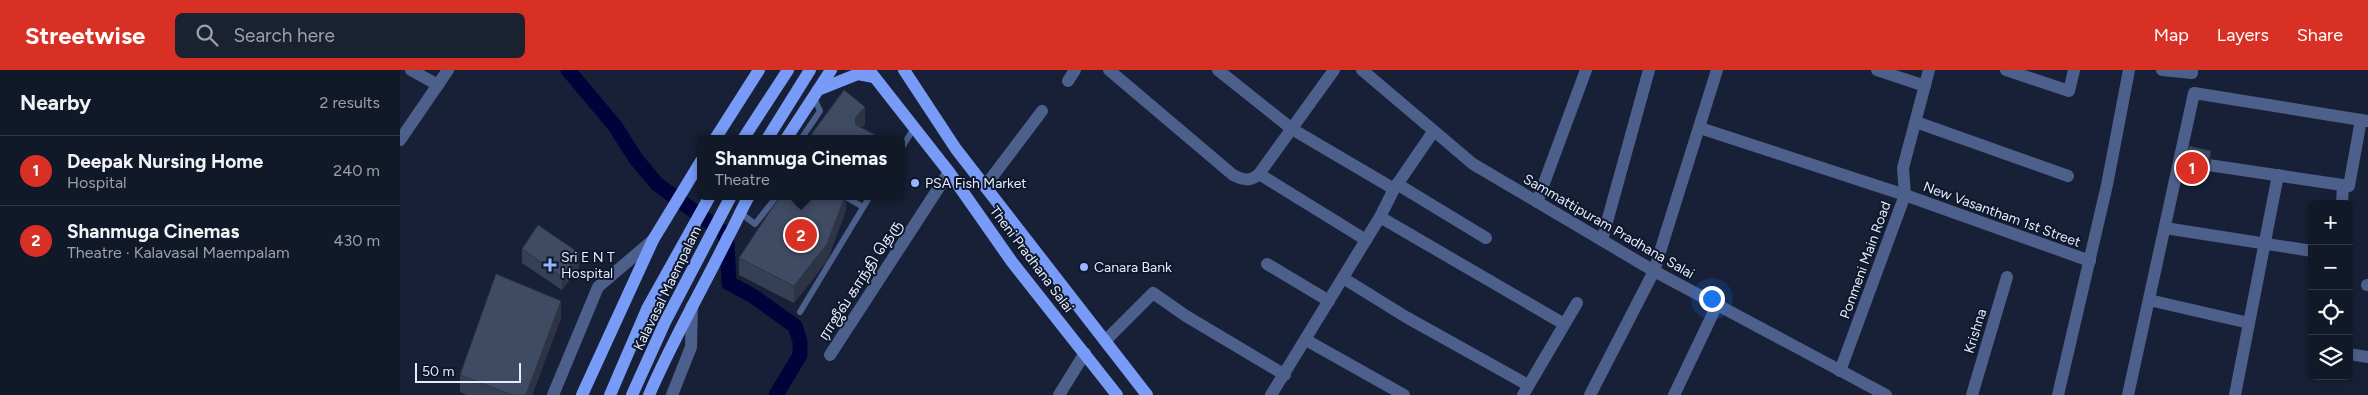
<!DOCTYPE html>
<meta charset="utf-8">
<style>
body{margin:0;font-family:Figtree,"Noto Sans Tamil",sans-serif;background:#1a2130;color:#f1f3f6}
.controls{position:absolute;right:15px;bottom:15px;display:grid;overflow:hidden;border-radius:8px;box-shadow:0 2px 8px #0003}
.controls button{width:45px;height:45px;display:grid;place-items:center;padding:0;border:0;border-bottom:1px solid #303745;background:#111828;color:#f1f3f6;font:25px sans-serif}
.scale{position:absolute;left:15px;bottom:12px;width:106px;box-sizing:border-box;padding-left:5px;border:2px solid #e4ebfa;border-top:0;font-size:14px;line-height:18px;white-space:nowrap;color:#e4ebfa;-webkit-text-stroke:4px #0e172c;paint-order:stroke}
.you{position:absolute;left:1311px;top:228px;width:18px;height:18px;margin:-12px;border:4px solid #fff;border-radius:50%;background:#1a73e8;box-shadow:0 0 0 8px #1a73e833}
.badge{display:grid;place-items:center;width:32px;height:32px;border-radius:50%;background:#d93025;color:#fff;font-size:16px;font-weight:700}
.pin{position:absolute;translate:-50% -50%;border:2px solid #fff;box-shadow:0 1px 5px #0006}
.popup{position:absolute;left:297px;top:65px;width:208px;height:65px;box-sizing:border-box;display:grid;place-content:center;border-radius:8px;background:#111828;filter:drop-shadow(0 1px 4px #0005);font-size:16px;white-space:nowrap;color:#9ca0a8}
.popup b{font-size:19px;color:#f1f3f6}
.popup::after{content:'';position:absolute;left:50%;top:100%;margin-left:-10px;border:10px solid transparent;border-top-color:#111828}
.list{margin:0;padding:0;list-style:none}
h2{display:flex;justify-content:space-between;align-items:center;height:65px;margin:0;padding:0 20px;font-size:21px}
h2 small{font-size:16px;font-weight:400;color:#9ca0a8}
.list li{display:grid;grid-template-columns:32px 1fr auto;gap:15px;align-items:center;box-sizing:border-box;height:70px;padding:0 20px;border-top:1px solid #303745}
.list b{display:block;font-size:19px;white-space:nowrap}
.list p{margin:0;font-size:16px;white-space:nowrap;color:#9ca0a8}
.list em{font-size:16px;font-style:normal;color:#9ca0a8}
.icon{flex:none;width:28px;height:28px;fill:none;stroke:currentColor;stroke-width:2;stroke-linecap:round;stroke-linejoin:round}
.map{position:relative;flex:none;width:1968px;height:325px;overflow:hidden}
header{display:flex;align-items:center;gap:30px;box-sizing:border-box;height:70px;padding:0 25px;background:#d93025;color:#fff}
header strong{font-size:24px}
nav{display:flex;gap:28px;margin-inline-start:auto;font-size:18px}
.search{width:350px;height:45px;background:#1a2130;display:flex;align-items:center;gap:12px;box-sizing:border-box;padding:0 18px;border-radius:8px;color:#9ca0a8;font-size:19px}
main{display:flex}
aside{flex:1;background:#111828}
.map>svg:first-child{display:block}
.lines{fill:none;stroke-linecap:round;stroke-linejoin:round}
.canal{stroke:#02023a;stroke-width:15}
.service{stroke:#4d5f8b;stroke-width:6}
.minor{stroke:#4d5f8b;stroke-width:12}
.tertiary{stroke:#4d5f8b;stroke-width:12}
.primary{stroke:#789bf7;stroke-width:12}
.wall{fill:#364055}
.shaded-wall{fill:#2c3445}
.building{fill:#3f4a63;stroke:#2c3445}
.poi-dot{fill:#98b5fd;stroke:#0e172c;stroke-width:2}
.labels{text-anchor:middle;stroke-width:4;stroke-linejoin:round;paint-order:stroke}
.poi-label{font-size:14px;fill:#e4ebfa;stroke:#0e172c;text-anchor:start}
.street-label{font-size:14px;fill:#e4ebfa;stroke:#0e172c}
</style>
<header>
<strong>Streetwise</strong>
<div class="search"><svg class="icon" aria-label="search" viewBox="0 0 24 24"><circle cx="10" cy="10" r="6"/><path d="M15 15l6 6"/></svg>Search here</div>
<nav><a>Map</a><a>Layers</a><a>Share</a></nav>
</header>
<main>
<aside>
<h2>Nearby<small>2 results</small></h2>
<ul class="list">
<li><span class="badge">1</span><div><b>Deepak Nursing Home</b><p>Hospital</p></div><em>240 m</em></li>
<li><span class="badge">2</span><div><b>Shanmuga Cinemas</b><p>Theatre · Kalavasal Maempalam</p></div><em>430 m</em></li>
</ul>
</aside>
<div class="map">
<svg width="1968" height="325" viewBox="0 0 1968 325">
<rect width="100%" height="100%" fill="#172036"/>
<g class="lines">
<polyline class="canal" points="168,0 215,56 236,89 257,114 324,163 327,174 329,213 353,226 395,256 400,271 400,285 376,325"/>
<g class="service">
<polyline points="401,69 420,41 414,28"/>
<polyline points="501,79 514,58"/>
<polyline points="444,126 463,137"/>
<polyline points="339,142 355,154 377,126"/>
<polyline points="400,242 470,126"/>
</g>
<g class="minor">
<polyline points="11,0 38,15"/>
<path d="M709 0 833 105C843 110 850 112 859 104L934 0"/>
<polyline points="818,0 892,59 994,119"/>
<polyline points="1477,0 1525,16"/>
<polyline points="1606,0 1669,21 1674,0"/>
<polyline points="1762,0 1792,3 1792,0"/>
<polyline points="668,11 675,0"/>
<polyline points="1516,52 1668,106"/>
<polyline points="1300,58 1505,125 1690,191"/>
<polyline points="0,70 48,0"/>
<polyline points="1795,93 1949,116 1961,50 1968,51"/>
<polyline points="859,104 966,170"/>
<polyline points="997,114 1086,168"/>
<polyline points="586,115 642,41"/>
<polyline points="1137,132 1186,0"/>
<polyline points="1942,134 1943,115"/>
<polyline points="980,147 1164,254"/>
<polyline points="1765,158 1912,181"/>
<polyline points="1202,170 1249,0"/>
<polyline points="867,194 929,231"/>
<polyline points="943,208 1006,247 1128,315"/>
<polyline points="1967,215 1968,215"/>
<polyline points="1749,230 1849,253"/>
<polyline points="906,270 1004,325"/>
<polyline points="705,271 753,223 786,246 885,305"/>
<polyline points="1949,284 1968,287"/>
<polyline points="430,285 549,102"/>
<polyline points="659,325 685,283"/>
<polyline points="871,325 980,147 994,119 1033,62"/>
<polyline points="1123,325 1177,233"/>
<polyline points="1190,325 1254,201 1317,0"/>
<polyline points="1274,325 1317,235"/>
<polyline points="1572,325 1607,207"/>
<polyline points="1658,325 1707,115 1729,0"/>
<polyline points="1728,325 1794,23 1961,50"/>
<polyline points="1835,325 1878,105"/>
</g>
<g class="tertiary">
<polyline points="962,0 1073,94 1254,201 1486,325"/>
<polyline points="1440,301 1505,125 1503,98 1529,0"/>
<polyline points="153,325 198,217 253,170"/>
<polyline points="272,325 291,277 292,236"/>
</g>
<g class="primary">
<polyline points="469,0 549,102 612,192 717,325"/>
<polyline points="504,0 556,79 747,325"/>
<polyline points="418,20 458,4 474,7"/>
<polyline points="315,69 359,0"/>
<polyline points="343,69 388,0"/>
<polyline points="367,69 410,0"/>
<polyline points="386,69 431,0"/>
<polyline points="182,325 253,170 301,91"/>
<polyline points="210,325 247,239 310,126"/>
<polyline points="232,325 265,252 331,126"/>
<path d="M249 325C272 271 302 220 328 167 336 153 341 140 349 126"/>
</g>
</g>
<g class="wall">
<polygon points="1811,91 1807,109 1785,104 1785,94"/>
<polygon points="446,126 446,140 427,191 394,233 339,205 339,188"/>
<polygon points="122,179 179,197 162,220 122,193"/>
<polygon points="161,248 132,325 67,325 60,322 60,305"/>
</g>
<g class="shaded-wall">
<polygon points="465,37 465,54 455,65 455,48"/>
<polygon points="1811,81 1811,91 1807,109 1807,100"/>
<polygon points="445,126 446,126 446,140 427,191 394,233 394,216"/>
<polygon points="179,183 179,197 162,220 162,207"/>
<polygon points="161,231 161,248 132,325 126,325"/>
</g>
<g class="building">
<polygon points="444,20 465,37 455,48 456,55 483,69 408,69"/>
<polygon points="1789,76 1811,81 1807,100 1785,94"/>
<polygon points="380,126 445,126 427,174 394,216 339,188"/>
<polygon points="138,155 179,183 162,207 122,179"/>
<polygon points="96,204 161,231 126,325 112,325 60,305"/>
</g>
<g class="poi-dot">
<circle cx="515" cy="113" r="5"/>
<path d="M147.5 187.5h5v5h5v5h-5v5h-5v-5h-5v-5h5z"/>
<circle cx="684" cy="197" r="5"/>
</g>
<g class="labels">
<g class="poi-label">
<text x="525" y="118">PSA Fish Market</text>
<text x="161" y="192">Sri E N T<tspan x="161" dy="16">Hospital</tspan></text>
<text x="694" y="202">Canara Bank</text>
</g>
<g class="street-label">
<text transform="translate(1602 144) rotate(20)" y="5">New Vasantham 1st Street</text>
<text transform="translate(1209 156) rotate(30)" y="5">Sammattipuram Pradhana Salai</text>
<text transform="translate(632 189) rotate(53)" y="5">Theni Pradhana Salai</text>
<text transform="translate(1465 190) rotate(-70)" y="5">Ponmeni Main Road</text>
<text transform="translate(460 210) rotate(-57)" y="5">ராஜீவ் காந்தி தெரு</text>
<text transform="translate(267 218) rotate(-64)" y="5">Kalavasal Maempalam</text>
<text transform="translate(1575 261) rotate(-73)" y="5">Krishna</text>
</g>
</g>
</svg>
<div class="controls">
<button>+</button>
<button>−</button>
<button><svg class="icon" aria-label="locate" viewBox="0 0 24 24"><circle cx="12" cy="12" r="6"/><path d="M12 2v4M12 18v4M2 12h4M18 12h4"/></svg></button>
<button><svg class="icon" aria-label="layers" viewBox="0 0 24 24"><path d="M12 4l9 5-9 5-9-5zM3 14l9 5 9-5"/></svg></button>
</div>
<div class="scale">50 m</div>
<div class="you"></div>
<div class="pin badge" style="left:1792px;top:98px">1</div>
<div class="pin badge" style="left:401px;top:165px">2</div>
<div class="popup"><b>Shanmuga Cinemas</b>Theatre</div>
</div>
</main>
